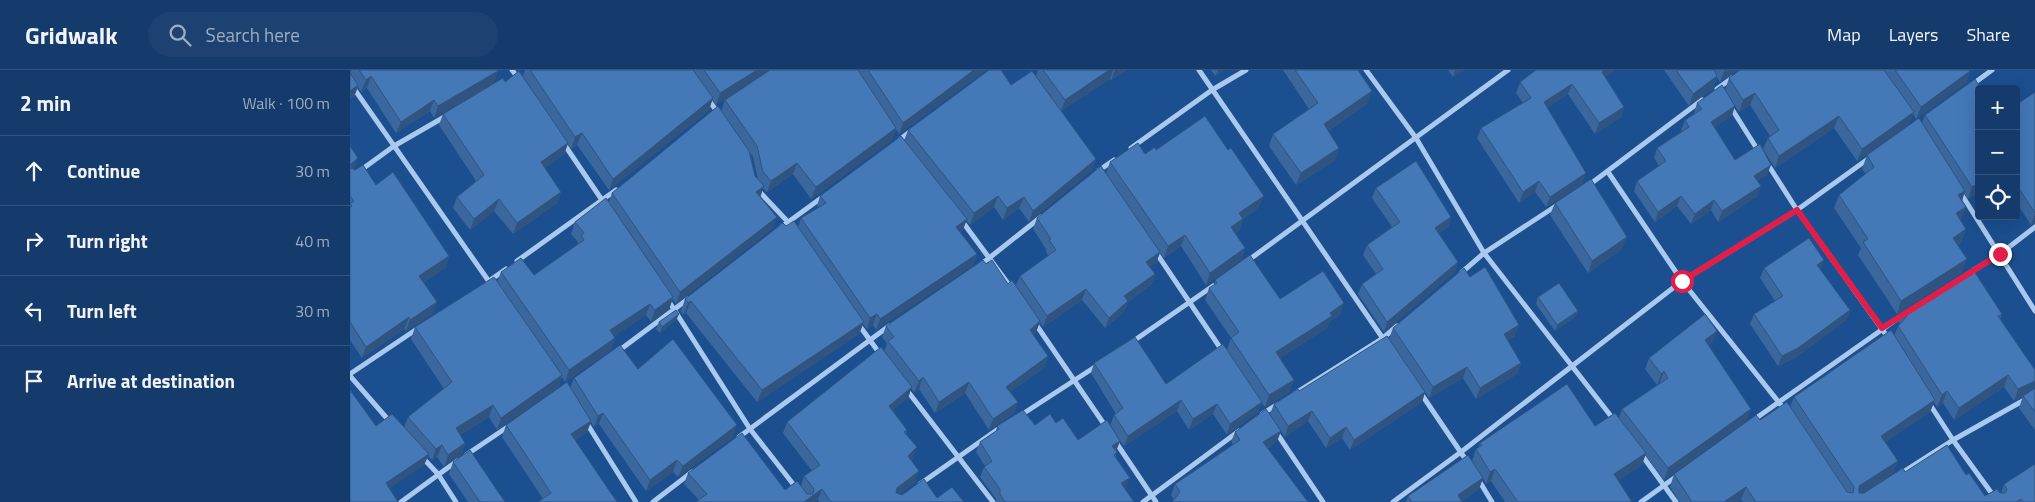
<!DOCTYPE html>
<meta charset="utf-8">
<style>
body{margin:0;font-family:"Titillium Web",sans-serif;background:#1d4271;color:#f1f3f6}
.controls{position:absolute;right:15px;top:15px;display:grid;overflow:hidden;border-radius:5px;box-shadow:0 5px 20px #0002}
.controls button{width:45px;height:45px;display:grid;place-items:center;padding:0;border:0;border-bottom:1px solid #33557e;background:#143b6b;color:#f1f3f6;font:25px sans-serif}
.stop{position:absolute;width:15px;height:15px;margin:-11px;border:4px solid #e11d48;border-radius:50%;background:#fff}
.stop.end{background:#e11d48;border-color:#fff;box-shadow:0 1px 5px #0008}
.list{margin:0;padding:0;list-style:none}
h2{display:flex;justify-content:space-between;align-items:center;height:65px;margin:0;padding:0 20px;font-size:21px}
h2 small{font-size:16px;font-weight:400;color:#9dadc1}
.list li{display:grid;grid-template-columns:32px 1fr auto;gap:15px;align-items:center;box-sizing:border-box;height:70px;padding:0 20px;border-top:1px solid #33557e}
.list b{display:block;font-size:19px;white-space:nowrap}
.list em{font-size:16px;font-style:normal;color:#9dadc1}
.icon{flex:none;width:28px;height:28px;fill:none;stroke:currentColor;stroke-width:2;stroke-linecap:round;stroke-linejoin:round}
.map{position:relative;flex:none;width:1685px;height:432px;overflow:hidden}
header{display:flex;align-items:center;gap:30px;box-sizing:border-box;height:70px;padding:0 25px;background:#143b6b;border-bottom:1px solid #33557e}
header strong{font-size:24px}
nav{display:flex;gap:28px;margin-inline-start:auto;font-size:18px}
.search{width:350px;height:45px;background:#1d4271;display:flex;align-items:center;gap:12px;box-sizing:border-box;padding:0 18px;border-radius:28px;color:#9dadc1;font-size:19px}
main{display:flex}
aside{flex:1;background:#143b6b}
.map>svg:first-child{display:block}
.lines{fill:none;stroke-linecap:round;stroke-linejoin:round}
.street{stroke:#a9c9ee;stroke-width:5}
.wall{fill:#3a679d;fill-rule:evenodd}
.shaded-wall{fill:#305480}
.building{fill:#4478b7;stroke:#305480}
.route{stroke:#e11d48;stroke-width:6}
</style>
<header>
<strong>Gridwalk</strong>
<div class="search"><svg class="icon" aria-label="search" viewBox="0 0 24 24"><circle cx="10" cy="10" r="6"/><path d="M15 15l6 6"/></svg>Search here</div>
<nav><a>Map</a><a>Layers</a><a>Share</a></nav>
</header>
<main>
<aside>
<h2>2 min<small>Walk · 100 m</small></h2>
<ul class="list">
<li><svg class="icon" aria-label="ahead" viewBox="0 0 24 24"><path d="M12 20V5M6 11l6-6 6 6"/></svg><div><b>Continue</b></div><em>30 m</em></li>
<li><svg class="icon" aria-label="right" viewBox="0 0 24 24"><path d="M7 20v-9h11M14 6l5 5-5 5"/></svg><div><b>Turn right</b></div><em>40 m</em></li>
<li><svg class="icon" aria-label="left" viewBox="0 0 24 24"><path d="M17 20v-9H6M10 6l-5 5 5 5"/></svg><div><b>Turn left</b></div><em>30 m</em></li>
<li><svg class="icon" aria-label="arrive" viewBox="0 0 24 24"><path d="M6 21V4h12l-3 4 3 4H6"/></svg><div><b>Arrive at destination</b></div></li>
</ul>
</aside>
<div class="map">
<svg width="1685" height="432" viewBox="0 0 1685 432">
<rect width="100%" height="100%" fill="#1b4f8f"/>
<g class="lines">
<g class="street">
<polyline points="162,0 169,9"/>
<polyline points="849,0 1034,270"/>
<polyline points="1016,0 1066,68 1134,183 1264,350"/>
<polyline points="0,13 140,213"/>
<polyline points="1623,14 1642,0"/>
<polyline points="1367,19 1382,8"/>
<polyline points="357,28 369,44"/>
<polyline points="1380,36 1409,82"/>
<polyline points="547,72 562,60"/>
<polyline points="214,74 254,133"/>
<polyline points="781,78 862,20 896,0"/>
<polyline points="1417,93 1447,140 1539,269"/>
<polyline points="748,101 764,90"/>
<polyline points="1258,102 1332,211 1435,340"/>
<polyline points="0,108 44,76 96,46"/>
<polyline points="1239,115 1352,30"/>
<polyline points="407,119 439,153"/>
<polyline points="1610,122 1685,241"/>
<polyline points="612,151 662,219"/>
<polyline points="430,158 474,126"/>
<polyline points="805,181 873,282"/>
<polyline points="167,191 266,120"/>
<polyline points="896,192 1158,0"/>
<polyline points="629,196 691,147"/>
<polyline points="1111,203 1134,183 1209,134"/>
<polyline points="1619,203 1650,184 1685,157"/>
<polyline points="139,211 156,199"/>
<polyline points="318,230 400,359 447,419"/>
<polyline points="685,253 756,357"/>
<polyline points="509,255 530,284"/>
<polyline points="782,272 863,216"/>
<polyline points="267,282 338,229"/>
<polyline points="0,304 67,259"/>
<polyline points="0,306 41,353"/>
<polyline points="556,319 643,432"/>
<polyline points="1070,322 1118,393"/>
<polyline points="944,324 1033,268 1047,256"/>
<polyline points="1579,333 1603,370 1648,432"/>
<polyline points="912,344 928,334"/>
<polyline points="671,345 748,295"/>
<polyline points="1402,351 1557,242"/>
<polyline points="236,352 286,432"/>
<polyline points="926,362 973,432"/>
<polyline points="389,367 539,256"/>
<polyline points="765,371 806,432"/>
<polyline points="1291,384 1326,432"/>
<polyline points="116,385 159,356"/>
<polyline points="72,387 88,404 106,432"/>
<polyline points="1550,404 1603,370 1685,324"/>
<polyline points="1128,409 1142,432"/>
<polyline points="570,414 651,357"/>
<polyline points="51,432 107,391"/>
<polyline points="303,432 342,402"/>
<polyline points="793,432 889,361"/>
<polyline points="1043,432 1111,382 1332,211 1447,140 1518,89"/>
<polyline points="1291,432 1327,406"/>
</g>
</g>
<g class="wall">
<polygon points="0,0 148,0 144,13 84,48 80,41 46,63 17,18 11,22 8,17 4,27"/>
<path d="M175 0H636L549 64 546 59 542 70 461 129 443 104 417 122 413 118 410 126 423 158 326 234 323 229 319 239 301 252 296 245 264 266 265 268 261 280 215 312 212 307 208 317 147 360 139 347 110 365 115 373 111 385 94 397 87 387 82 390 78 386 74 395 0 432 26 356 54 357 58 347 94 319 61 269 65 257 147 212 151 202 184 205 227 175 228 172 221 164 225 152 259 132 262 123 371 41 375 30 411 6 366 35 362 30 359 40 259 120 227 75 221 79 218 74 214 84 195 98 211 122 207 133 163 164 144 141 120 160 103 138 107 127 126 111 89 55 93 44 155 12 173 6ZM400 83 403 87 408 110 405 106Z"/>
<polygon points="688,0 777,0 761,10 760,9 711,41 746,89 742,100 679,152 669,138 653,150 644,137 620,155 616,150 613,160 610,162 627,184 623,195 526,260 523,255 517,259 513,254 509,264 407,332 336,243 333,245 331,241 335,229 436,156 448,157 451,148 468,138 467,136 470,126 554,71 558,60 661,15 686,6"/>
<polygon points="861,0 874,0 865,6"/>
<polygon points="933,0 1008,0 1018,33 978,61 985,90 946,115 919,76 923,64 959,39"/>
<polygon points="1098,0 1114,0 1103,7"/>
<polygon points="1314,0 1387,0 1370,12 1367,7 1363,18 1339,36"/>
<polygon points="1390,0 1619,0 1620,1 1616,13 1566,49 1563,44 1559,54 1507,91 1484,58 1425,98 1413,79 1418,68 1420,66 1400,35 1389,42 1375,20 1379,8"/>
<polygon points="1255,7 1274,37 1271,47 1245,64 1218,24 1197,38 1233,113 1196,137 1185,122 1169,133 1127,68 1131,58 1173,33 1166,23 1170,12"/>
<polygon points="1629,19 1629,122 1618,129 1614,123 1612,131 1616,137 1610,150 1616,159 1611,172 1608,175 1612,202 1547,244 1508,185 1511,178 1484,138 1489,125 1516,104 1512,99 1517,85 1572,53 1575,45"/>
<polygon points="1685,22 1685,153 1681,155 1666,132 1666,35"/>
<polygon points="1347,33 1382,46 1364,57 1385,90 1417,105 1407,111 1411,116 1407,126 1368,152 1361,140 1341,154 1327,136 1305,152 1284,121 1287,111 1309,96 1304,88 1307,78 1332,61 1331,60 1335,50 1344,44 1344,43"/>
<polygon points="0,76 4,100 26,115 99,186 95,198 74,212 87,232 82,244 56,261 54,259 12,288 0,270"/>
<polygon points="806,80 909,137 893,149 889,161 885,163 895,178 891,190 856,215 831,176 814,188 810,183 806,193 800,197 805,204 801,215 778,232 774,242 755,258 732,230 693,257 690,252 686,262 683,265 698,286 694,298 660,322 668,332 664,343 639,360 615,323 585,343 569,319 564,322 561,318 558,328 542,340 557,360 556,364 563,388 561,390 569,401 565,412 549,424 587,428 614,432 469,432 468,430 349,430 334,414 338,403 435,420 451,416 454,406 462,401 433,363 437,352 534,281 537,274 532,267 536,256 636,194 658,214 666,215 670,206 698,186 696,181 696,179 683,159 687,148 756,103 760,92 795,84"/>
<polygon points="1026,118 1101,147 1098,157 1089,163 1108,192 1105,202 1034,262 1008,224 1012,214 1026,204 1013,185 1017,175 1042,157 1022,128"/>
<polygon points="1205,133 1272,179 1238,203 1200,145"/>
<polygon points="1474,190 1470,200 1500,240 1496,250 1445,288 1428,296 1400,254 1404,244 1425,231 1410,208 1414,198"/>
<polygon points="1120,207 1165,266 1157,271 1171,293 1167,304 1126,329 1113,308 1079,328 1075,322 1072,332 1000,380 992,368 976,378 958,351 935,367 931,361 927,371 918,378 824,430 821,425 825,414 883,375 881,372 885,362 920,344 924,334 949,321 1039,269 1043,258"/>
<polygon points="865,210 990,245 979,252 977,258 930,288 944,310 939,322 915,337 911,332 908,342 877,365 863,344 839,360 827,341 774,376 770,371 766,381 766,387 776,418 775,419 784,432 646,432 646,429 630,407 634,397 635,396 626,382 630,372 646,361 647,356 706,353 728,370 760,356 764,345 766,344 741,303 744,293 816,314 877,280 881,268 855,230 859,218 864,215"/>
<polygon points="1188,227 1228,241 1225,247 1205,261 1186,234"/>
<polygon points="1554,241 1652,244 1650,249 1685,300 1685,360 1669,338 1673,326 1664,331 1654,317 1604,350 1593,333 1587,337 1584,332 1580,342 1535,372 1548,391 1543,403 1513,423 1555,402 1616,405 1635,426 1651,423 1654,414 1685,432 1393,432 1391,430 1388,432 1330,432 1320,417 1324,404 1410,350 1440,337 1444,327 1544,266 1548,256 1550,254 1549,252"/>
<polygon points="329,244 326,250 310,263 306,259 309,252"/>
<polygon points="1363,272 1359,275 1397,350 1314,410 1295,385 1292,395 1268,410 1282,432 1155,432 1141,411 1136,414 1133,408 1129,419 1112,431 1112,432 1056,432 1058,426 1122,391 1126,379 1128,378 1130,373 1245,356 1269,348 1272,339 1311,313 1310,312 1307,315 1295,299 1299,288"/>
<polygon points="288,299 383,367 328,407 323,402 296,421 249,354 244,357 241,352 237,362 225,370 267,432 193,429 152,367 156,355 220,318 224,308"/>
<polygon points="103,392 155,432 118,432 99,404"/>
</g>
<g class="shaded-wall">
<polygon points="407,0 421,0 366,35 370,23"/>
<polygon points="624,0 636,0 549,64 553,53"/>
<polygon points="759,0 763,0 760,9 711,41 715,30"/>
<polygon points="765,0 777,0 761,10"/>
<polygon points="868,0 874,0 865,6"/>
<polygon points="1105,0 1114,0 1103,7"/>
<polygon points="1254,0 1266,0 1248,12 1252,2"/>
<polygon points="1375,0 1387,0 1370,12 1374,1"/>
<polygon points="148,1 144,13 84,48 88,36"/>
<polygon points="1620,1 1616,13 1566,49 1571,37"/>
<polygon points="21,6 17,18 11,22 16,10"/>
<polygon points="1367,6 1363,18 1339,36 1343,24"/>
<polygon points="1222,14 1218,24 1190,43 1194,32"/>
<polygon points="8,15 4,27 0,29 0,21"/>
<polygon points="1022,21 1018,33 970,66 974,54"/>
<polygon points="1405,23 1400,35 1389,42 1393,30"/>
<polygon points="363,28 359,40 259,120 263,109"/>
<polygon points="84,30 80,41 46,63 51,52"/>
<polygon points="1385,36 1382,46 1357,62 1361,52"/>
<polygon points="1274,37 1271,47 1245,64 1249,53"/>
<polygon points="1564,42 1559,54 1507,91 1512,79"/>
<polygon points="1489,46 1484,58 1425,98 1429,86"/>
<polygon points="546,58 542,70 461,129 466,117"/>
<polygon points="232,63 227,75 221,79 225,67"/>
<polygon points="218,73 214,84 187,104 191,92"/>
<polygon points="989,78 985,90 946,115 951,103"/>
<polygon points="8,88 4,100 0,103 1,94"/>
<polygon points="746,89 742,100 679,152 683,141"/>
<polygon points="447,93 443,104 417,122 421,111"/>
<polygon points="1421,95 1417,105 1400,116 1404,106"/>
<polygon points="1236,103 1233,113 1196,137 1200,127"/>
<polygon points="1189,111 1185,122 1169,133 1173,122"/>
<polygon points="1629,113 1629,122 1618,129 1622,117"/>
<polygon points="414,116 410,128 406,122"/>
<polygon points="1411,116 1407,126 1368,152 1372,141"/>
<polygon points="1615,121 1611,134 1608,125"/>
<polygon points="211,122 207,133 163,164 167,153"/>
<polygon points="648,126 644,137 620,155 624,143"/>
<polygon points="914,126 909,137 885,155 889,143"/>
<polygon points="1331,126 1327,136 1305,152 1308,142"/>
<polygon points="674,127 669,138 653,150 657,138"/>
<polygon points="149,129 144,141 120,160 124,149"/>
<polygon points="1364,130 1361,140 1341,154 1345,144"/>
<polygon points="1616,137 1611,150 1601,156 1606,143"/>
<polygon points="1685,144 1685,152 1681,155"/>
<polygon points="427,147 423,158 326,234 330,222"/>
<polygon points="1101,147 1098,157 1082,168 1085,158"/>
<polygon points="617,149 613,160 602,168 606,157"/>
<polygon points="893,149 889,161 877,169 881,157"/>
<polygon points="1616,159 1611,172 1599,181 1603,168"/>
<polygon points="835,165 831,176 814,188 818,176"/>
<polygon points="1277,167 1272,179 1238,203 1242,191"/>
<polygon points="895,178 891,190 856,215 860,203"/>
<polygon points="810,182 806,193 792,203 796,192"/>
<polygon points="627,184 623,195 526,260 530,249"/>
<polygon points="99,186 95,198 65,218 69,206"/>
<polygon points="1617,189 1612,202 1547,244 1551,231"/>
<polygon points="1474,190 1470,201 1467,195"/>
<polygon points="1108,192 1105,202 1034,262 1037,252"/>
<polygon points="805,204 801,215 778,232 774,242 755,258 759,248 774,226"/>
<polygon points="736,219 732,230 693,257 697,246"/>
<polygon points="323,227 319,239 301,252 305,240"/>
<polygon points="341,231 336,243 333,245 338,233"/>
<polygon points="87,232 82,244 56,261 60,250"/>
<polygon points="994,233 990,245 979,252 977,258 921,294 926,282 980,243"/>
<polygon points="300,234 296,245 255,272 260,260"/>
<polygon points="1500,240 1496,250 1445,288 1428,296 1432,286"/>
<polygon points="1228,241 1225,247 1205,261 1207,255"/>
<polygon points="329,244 326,250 310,263 312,257"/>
<polygon points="527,244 523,255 517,259 520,248"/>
<polygon points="59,247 54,259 12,288 16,277"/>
<polygon points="690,251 686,262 676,271 680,260"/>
<polygon points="514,252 509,264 407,332 412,320"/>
<polygon points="1169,255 1165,266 1150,275 1154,264"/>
<polygon points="1367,261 1363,272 1351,281 1355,270"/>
<polygon points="265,268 261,280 215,312 219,300"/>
<polygon points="698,286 694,298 652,328 656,317"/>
<polygon points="1171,293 1167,304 1126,329 1130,318"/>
<polygon points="1117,297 1113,308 1079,328 1083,317"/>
<polygon points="1314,301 1310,312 1307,315 1311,304"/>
<polygon points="212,305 208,317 147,360 151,348"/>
<polygon points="1658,305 1654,317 1604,350 1609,338"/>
<polygon points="573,307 569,319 564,322 569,311"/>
<polygon points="944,310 939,322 915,337 919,325"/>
<polygon points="1685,311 1685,320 1664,331 1668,319"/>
<polygon points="619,312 615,323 585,343 589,332"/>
<polygon points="562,317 558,328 535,347 539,336"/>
<polygon points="1597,321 1593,333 1587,337 1592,325"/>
<polygon points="1075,322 1072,332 1000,380 1004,370"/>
<polygon points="831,330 827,341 774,376 778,366"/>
<polygon points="1585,330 1580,342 1526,378 1531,366"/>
<polygon points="668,332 664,343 639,360 643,349"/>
<polygon points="912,332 908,342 877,365 880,354"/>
<polygon points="867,334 863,344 839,360 843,349"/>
<polygon points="143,335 139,347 101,370 106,358"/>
<polygon points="1401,339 1397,350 1314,410 1318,398"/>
<polygon points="962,341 958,351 935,367 938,356"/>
<polygon points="253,343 249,354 244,357 248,346"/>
<polygon points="241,351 237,362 217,376 221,364"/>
<polygon points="387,355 383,367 328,407 333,396"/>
<polygon points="996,357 992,368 976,378 980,368"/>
<polygon points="931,361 927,371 910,383 913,372"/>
<polygon points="770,371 766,381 762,376"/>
<polygon points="115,373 111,385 94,397 98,385"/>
<polygon points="92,375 87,387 82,390 86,379"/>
<polygon points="567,377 563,388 554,397 558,386"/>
<polygon points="1296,383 1292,395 1260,416 1264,404"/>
<polygon points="79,384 74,395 32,424 36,413"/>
<polygon points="327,390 323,402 296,421 300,410"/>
<polygon points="1548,391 1543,403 1504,429 1509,416"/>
<polygon points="1145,399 1141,411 1136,414 1140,402"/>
<polygon points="569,401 565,412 543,429 547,418"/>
<polygon points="780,408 776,418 767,424 771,413"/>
<polygon points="1133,408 1129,419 1110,432 1108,425"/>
<polygon points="1396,417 1391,430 1388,432 1374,432"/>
<polygon points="472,419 468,430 465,432 454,432"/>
</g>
<g class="building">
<polygon points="0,0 1,0 0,3 8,15 0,21"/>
<polygon points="9,0 148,0 148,1 88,36 84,30 51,52 21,6 16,10"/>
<polygon points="180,0 343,0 363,28 263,109 232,63 225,67"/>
<polygon points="354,0 407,0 370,23"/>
<polygon points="420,0 508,0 546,58 466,117 447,93 421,111 413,102 407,76 375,30"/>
<polygon points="518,0 624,0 553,53"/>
<polygon points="639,0 651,0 661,15 682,1 746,89 683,141 674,127 657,138 648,126 624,143 558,60"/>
<polygon points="693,0 759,0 715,30"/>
<polygon points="945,0 1008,0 1022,21 974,54 989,78 951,103 923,64 968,33"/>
<polygon points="1186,0 1254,0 1252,2 1274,37 1249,53 1222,14 1194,32 1236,103 1200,127 1189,111 1173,122 1131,58 1181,28 1170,12"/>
<polygon points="1326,0 1364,0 1367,6 1343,24"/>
<polygon points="1390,0 1534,0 1564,42 1512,79 1489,46 1429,86 1418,68 1429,60 1405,23 1393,30 1379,8"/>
<polygon points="1545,0 1619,0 1620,1 1571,37"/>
<polygon points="169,1 218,73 191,92 211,122 167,153 149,129 124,149 107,127 134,105 93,44 153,8 155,12"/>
<polygon points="1625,9 1631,19 1629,19 1629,113 1622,117 1575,45"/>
<polygon points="1372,15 1385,36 1361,52 1385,90 1410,74 1421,95 1404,106 1411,116 1372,141 1364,130 1345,144 1331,126 1308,142 1287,111 1316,91 1307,78 1339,57 1335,50 1352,39 1347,33"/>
<polygon points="1685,22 1685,143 1666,114 1666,35"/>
<polygon points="368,36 399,81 405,106 414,116 406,122 427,147 330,222 262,123"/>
<polygon points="855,46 878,80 881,78 914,126 889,143 893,149 881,157 895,178 860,203 835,165 818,176 760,92 788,73 795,84 805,77 806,80"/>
<polygon points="1569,48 1615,121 1608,125 1616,137 1606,143 1616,159 1603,168 1617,189 1551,231 1513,172 1518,169 1489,125 1524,97 1517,85"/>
<polygon points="551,66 617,149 606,157 627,184 530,249 527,244 520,248 451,148 476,133 470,126"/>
<polygon points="0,76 8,88 1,94 1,98 5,100 13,95 26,115 43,102 99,186 69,206 87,232 60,250 59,247 16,277 0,252 0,138 2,136 0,134 4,131 0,126"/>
<polygon points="1066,91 1101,147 1085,158 1108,192 1037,252 1012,214 1033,199 1017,175 1050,152 1026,118"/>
<polygon points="751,96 810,182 796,192 805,204 774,226 778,231 759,248 736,219 697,246 670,206 706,180 699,170 701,169 687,148"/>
<polygon points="1241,109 1277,167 1242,191 1205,133"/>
<polygon points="256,128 323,227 305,240 300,234 260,260 265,268 219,300 151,202 171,188 184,205 234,170 231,165 234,163 225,152"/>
<polygon points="444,151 514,252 412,320 341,231 338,233 335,229 433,153 436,156"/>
<polygon points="1459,168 1474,190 1467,195 1500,240 1448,278 1432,286 1404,244 1433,226 1414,198"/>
<polygon points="900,185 930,229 973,201 994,233 980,243 982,246 926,282 944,310 919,325 881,268 889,262 859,218 867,213 865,210"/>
<polygon points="633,190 636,194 642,190 658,214 662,210 690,251 680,260 698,286 656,317 668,332 643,349 619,312 589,332 573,307 569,311 538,271 544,267 536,256"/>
<polygon points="1135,197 1169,255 1154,264 1171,293 1130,318 1117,297 1083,317 1043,258 1114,198 1120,207"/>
<polygon points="1622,198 1652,244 1648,246 1685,300 1685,311 1668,319 1658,305 1609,338 1597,321 1592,325 1548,256 1557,246 1554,241"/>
<polygon points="144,207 212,305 151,348 143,335 106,358 115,373 98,385 92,375 86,379 58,347 102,312 65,257"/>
<polygon points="1209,213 1228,241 1207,255 1188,227"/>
<polygon points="326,240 329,244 312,257 309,252"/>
<polygon points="1355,244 1367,261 1355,270 1401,339 1318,398 1272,339 1318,308 1314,301 1311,304 1299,288"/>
<polygon points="1541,260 1585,330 1531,366 1548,391 1509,416 1509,423 1514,423 1553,398 1555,402 1597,375 1616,405 1619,403 1635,426 1647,419 1650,423 1655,423 1657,420 1654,414 1685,394 1685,432 1673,432 1671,429 1666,432 1406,432 1396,417 1374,432 1342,432 1324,404 1406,345 1410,350 1437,332 1497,422 1503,423 1504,417 1444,327"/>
<polygon points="1037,266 1075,322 1004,370 996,357 980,368 962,341 938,356 924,334 948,319 949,321"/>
<polygon points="785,267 816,314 873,274 912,332 880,354 867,334 843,349 831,330 778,366 764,345 773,338 744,293"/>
<polygon points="323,269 387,355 333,396 327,390 300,410 253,343 248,346 224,308 270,275 288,299"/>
<polygon points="531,277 562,317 539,336 557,360 554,362 567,377 558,386 569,401 547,418 546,423 552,425 574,409 587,428 602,417 614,432 481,432 472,419 454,432 346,432 357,424 338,403 392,363 435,420 447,411 457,424 463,424 464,419 454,406 470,395 437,352"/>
<polygon points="217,312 241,351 221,364 267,432 188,432 201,423 156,355"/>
<polygon points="1217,314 1245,356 1265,343 1296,383 1264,404 1282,432 1168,432 1145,399 1140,402 1126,379 1132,375 1130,373"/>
<polygon points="1685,318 1685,342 1673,326"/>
<polygon points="0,320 26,356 42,344 79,384 36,413 48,432 0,432"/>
<polygon points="916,339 931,361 913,372 958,432 822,432 830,422 825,414 890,370 885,362"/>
<polygon points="673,340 685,355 700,344 706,353 713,348 728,370 757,350 770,371 762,376 767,382 764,385 780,408 771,413 784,432 655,432 650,424 650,419 634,397 642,391 630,372 649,359 647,356"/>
<polygon points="120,380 155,432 130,432 103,392"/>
<polygon points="1118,385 1133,408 1108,425 1112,432 1062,432 1058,426"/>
</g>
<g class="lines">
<polyline class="route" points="1332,211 1447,140 1532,258 1650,184"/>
</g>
</svg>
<div class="controls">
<button>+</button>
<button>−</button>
<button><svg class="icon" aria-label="locate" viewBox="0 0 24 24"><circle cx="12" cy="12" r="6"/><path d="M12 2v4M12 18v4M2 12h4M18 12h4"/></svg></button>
</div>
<div class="stop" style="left:1332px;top:211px"></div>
<div class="stop end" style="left:1650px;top:184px"></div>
</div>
</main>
